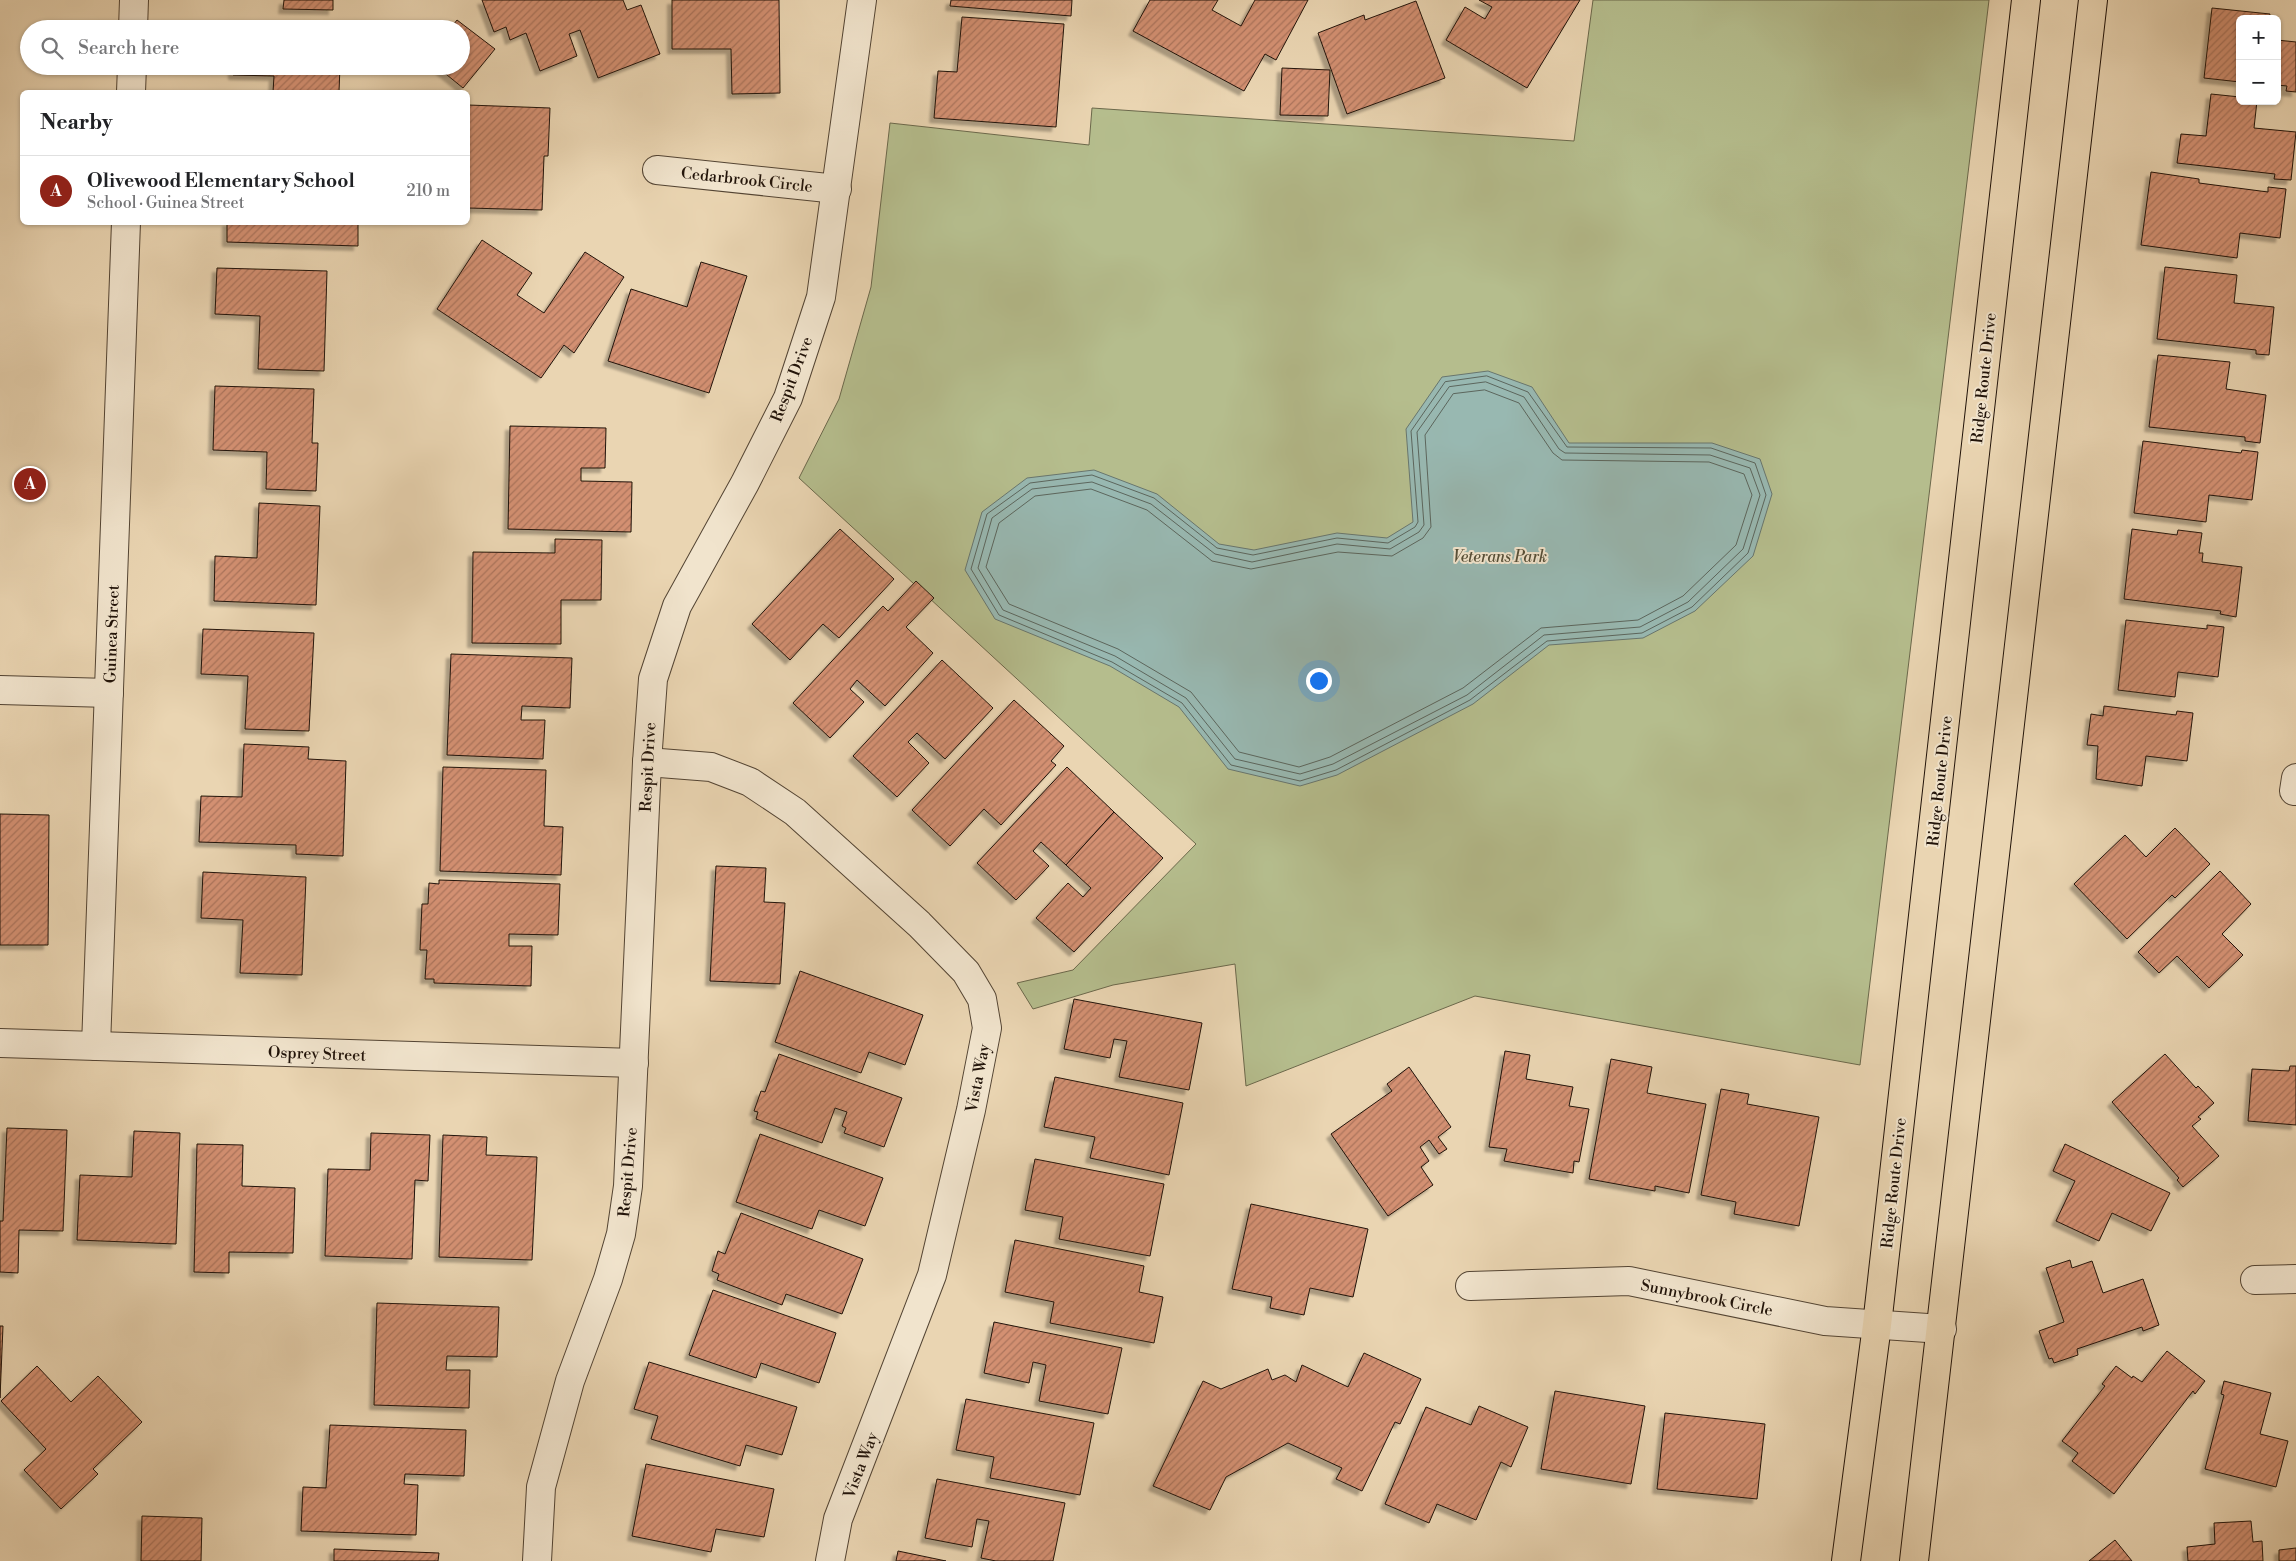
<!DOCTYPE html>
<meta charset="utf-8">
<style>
body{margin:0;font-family:"Libre Bodoni",serif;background:#f6f6f6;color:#202124}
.controls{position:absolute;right:15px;top:15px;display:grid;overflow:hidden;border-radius:8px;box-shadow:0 1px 4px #0004}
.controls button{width:45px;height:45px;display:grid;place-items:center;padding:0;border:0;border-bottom:1px solid #e0e0e0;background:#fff;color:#202124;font:25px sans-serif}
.you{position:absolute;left:1318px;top:680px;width:18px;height:18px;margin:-12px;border:4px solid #fff;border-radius:50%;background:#1a73e8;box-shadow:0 0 0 8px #1a73e833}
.badge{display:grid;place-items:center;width:32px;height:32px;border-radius:50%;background:#8f2418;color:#fff;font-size:16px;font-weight:700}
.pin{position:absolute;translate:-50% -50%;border:2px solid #fff;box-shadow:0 1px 5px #0006}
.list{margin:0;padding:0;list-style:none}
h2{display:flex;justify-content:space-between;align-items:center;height:65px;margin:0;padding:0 20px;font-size:21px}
h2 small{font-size:16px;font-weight:400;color:#757577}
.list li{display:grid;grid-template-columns:32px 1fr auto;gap:15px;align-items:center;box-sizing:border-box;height:70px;padding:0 20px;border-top:1px solid #e0e0e0}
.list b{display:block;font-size:19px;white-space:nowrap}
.list p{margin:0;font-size:16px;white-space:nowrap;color:#757577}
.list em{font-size:16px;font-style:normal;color:#757577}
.icon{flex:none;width:28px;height:28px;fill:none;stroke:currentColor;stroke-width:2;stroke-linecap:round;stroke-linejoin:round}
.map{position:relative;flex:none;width:2296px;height:1561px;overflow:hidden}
.search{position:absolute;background:#fff;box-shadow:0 1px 4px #0004;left:20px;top:20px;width:450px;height:55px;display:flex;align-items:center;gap:12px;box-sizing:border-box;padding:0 18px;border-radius:28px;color:#757577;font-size:19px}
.panel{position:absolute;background:#fff;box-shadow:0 1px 4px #0004;left:20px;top:90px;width:450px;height:135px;border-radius:8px}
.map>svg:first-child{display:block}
.green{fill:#b5bd8d;stroke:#6b684b}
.water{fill:#98b8b1;stroke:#68766e}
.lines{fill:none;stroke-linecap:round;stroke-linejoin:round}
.shore{stroke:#5c665d;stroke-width:1}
.building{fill:url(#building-hatch);stroke:#211309;filter:url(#shadow)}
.minor-casing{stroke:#534433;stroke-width:30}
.major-casing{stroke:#211309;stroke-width:30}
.minor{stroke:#f1e4cd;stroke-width:28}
.major{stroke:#ead5b2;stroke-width:28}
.labels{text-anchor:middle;stroke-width:4;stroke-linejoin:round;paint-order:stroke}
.street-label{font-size:16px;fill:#211309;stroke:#f1e4cd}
.park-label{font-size:16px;font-style:italic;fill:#554e37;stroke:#f1e4cd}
</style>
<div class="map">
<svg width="2296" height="1561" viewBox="0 0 2296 1561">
<defs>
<pattern id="building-hatch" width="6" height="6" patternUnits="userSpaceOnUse" patternTransform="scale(1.25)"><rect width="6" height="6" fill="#d39072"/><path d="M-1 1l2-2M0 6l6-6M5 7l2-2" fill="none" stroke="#ab745c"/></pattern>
<filter id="shadow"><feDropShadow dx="-4.5" dy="4.5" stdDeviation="1" flood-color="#0004"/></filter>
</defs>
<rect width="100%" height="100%" fill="#ead5b2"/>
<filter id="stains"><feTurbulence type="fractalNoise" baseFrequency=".004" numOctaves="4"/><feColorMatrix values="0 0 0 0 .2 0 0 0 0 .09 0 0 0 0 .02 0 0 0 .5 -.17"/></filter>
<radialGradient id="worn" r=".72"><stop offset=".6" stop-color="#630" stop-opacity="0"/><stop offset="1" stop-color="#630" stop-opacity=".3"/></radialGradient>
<polygon class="green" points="1593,0 1989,0 1860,1065 1475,996 1246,1086 1235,964 1113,985 1033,1009 1017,983 1073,970 1196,844 799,478 839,399 871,287 890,123 1089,145 1092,108 1574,141"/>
<polygon class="water" points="1488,371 1532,387 1569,443 1712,443 1760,459 1772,494 1753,556 1695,611 1643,638 1549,645 1473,704 1337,775 1300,786 1228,769 1179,707 1110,666 995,619 965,570 982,512 1027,478 1094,470 1157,494 1219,544 1254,550 1337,533 1387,538 1413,522 1406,429 1442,377"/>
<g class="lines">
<g class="shore">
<polygon points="1487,376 1528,392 1567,447 1711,448 1755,463 1766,495 1748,553 1692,607 1642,633 1547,641 1470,700 1336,770 1300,781 1231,765 1182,703 1112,662 999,615 971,569 987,514 1030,483 1092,475 1154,498 1217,548 1253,555 1337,538 1388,543 1415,527 1418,522 1411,431 1445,382"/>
<polygon points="1486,382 1524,397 1559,449 1565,453 1710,455 1750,468 1760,495 1743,549 1688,602 1640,627 1544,635 1467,695 1333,764 1300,774 1235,759 1186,698 1115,656 1003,610 978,568 992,518 1032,489 1092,482 1151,504 1215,554 1252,562 1337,544 1390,549 1419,532 1424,525 1417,432 1449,387"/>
<polygon points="1485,390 1519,403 1553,453 1562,460 1709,462 1744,474 1752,495 1736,545 1683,596 1638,620 1541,628 1463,688 1330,757 1299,767 1239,752 1191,692 1118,649 1009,604 986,567 999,523 1035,496 1091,489 1147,510 1212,561 1251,569 1338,552 1392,556 1423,538 1431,527 1425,435 1453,394"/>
</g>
</g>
<g class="building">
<polygon points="284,0 333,0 333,10 283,9"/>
<polygon points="482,0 623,0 627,10 641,5 660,54 598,78 580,30 569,34 577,56 540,71 526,33 510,40 506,27 494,32"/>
<polygon points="672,0 779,0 780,93 732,94 731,49 672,49"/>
<polygon points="951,0 1072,0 1071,16 950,6"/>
<polygon points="1150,0 1218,0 1212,10 1241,26 1255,0 1308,0 1276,60 1265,54 1244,91 1133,31"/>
<polygon points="1479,0 1580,0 1527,88 1446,40 1465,7 1485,19 1492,7"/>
<polygon points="1416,1 1445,78 1347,114 1318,33 1364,15 1365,20"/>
<polygon points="2212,8 2270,14 2269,19 2240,19 2240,82 2204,78"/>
<polygon points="962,17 1064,24 1056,127 934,118 938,71 957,72"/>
<polygon points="457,20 495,49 463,88 436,66 461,66 461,29 450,29"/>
<polygon points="2277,40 2296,42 2296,92 2286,91 2287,86 2277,85"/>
<polygon points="233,66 340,66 339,92 273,92 274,76 233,75"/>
<polygon points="1282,68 1330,70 1328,116 1280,115"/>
<polygon points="2211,94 2240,97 2240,101 2257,101 2254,128 2296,132 2291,180 2274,179 2275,174 2177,163 2181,134 2206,136"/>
<polygon points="468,105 550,108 548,156 544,156 542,210 468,208"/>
<polygon points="2151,172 2199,179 2199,183 2268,192 2268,187 2286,189 2280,238 2240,233 2237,258 2141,245"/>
<polygon points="227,222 358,222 358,246 227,242"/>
<polygon points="482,240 532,273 517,295 544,313 585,252 624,277 574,353 564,345 541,378 437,309"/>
<polygon points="701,262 747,276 709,393 608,361 631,289 687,307"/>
<polygon points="2165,267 2237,275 2234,303 2274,307 2269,355 2256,354 2256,350 2157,339"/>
<polygon points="217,268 327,271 324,371 258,369 260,316 215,314"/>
<polygon points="2158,355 2230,362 2226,389 2266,395 2260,443 2245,441 2245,437 2149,427"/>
<polygon points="215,386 314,389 312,443 318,443 316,491 266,489 267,452 213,450"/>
<polygon points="510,426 606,428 605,468 581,468 581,481 632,482 631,532 508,529"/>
<polygon points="2143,441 2241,453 2242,450 2258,452 2252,500 2209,495 2206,522 2134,513"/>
<polygon points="259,503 320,506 316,605 214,601 215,556 257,558"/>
<polygon points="840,529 894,579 839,638 823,624 790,660 752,624"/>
<polygon points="2132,529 2177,535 2178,530 2202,533 2199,553 2203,553 2202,562 2242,567 2236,617 2220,614 2221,611 2124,599"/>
<polygon points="555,539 602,540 601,600 561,600 561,644 472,643 473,552 555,553"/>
<polygon points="916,581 934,598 906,627 933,653 885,706 857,680 850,689 864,702 830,738 793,703 883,606 888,611"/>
<polygon points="2126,620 2207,629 2207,625 2224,627 2218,677 2178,672 2175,697 2118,690"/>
<polygon points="203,629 314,633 309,731 245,729 248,676 201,674"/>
<polygon points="451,654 572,658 570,708 522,706 521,720 545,720 543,759 447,755"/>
<polygon points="942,660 993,708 945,759 917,733 908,742 929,763 897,797 853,756"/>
<polygon points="1014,700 1064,746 1051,761 1056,765 1001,825 984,809 950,846 912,810"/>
<polygon points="2104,706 2176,715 2177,711 2193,713 2187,761 2146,756 2142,786 2096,779 2098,746 2087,745 2091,714 2103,716"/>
<polygon points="244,744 309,747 308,759 346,761 343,856 296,854 296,845 199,842 201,796 242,797"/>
<polygon points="443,767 546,770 544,826 563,827 561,875 440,871"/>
<polygon points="1067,767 1114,812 1066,865 1041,842 1033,851 1049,866 1016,900 977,863"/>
<polygon points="1114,812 1163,858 1074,952 1036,918 1068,883 1083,897 1091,888 1066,865"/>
<polygon points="0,814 49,815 48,945 0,945"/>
<polygon points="2175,828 2210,864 2175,898 2172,895 2127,939 2074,884 2125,835 2146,857"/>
<polygon points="716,866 766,868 764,902 785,903 780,984 710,981"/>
<polygon points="2220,871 2251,904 2222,934 2243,955 2209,988 2177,956 2159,973 2138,952"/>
<polygon points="203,872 306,877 302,975 240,973 243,920 201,918"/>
<polygon points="439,880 560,884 558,935 509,934 509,946 532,946 531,986 434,983 434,979 425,979 427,950 420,950 422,904 428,904 429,883 439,884"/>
<polygon points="800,971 923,1015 905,1065 869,1052 861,1073 775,1042"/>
<polygon points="1074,999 1202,1023 1189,1090 1119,1077 1127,1041 1114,1039 1110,1058 1064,1049"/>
<polygon points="1505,1051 1530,1055 1526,1079 1573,1087 1569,1106 1589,1109 1579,1162 1574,1161 1573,1173 1504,1161 1507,1149 1489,1147"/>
<polygon points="779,1054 902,1098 884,1147 844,1133 846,1128 842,1126 847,1112 835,1108 822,1143 756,1119 758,1112 754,1111 761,1091 765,1092"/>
<polygon points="2165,1054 2196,1088 2198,1086 2214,1103 2198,1117 2201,1119 2192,1126 2219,1156 2183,1187 2177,1180 2179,1178 2112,1102"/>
<polygon points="1611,1059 1652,1067 1647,1093 1706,1104 1689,1193 1655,1186 1655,1191 1589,1179"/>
<polygon points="2290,1066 2296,1066 2296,1125 2248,1121 2252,1069 2289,1071"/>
<polygon points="1409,1067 1451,1127 1438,1137 1447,1149 1439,1154 1429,1140 1420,1147 1429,1161 1421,1167 1433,1185 1388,1216 1331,1134 1392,1091 1387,1084"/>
<polygon points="1055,1077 1183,1103 1169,1175 1090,1158 1095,1137 1044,1127"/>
<polygon points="1721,1089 1749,1094 1747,1104 1819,1117 1799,1226 1734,1214 1736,1202 1701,1195"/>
<polygon points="7,1128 67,1130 63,1231 19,1230 18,1273 0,1272 0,1221 3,1221"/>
<polygon points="134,1131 180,1133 176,1244 77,1240 80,1175 132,1177"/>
<polygon points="371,1133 430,1135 428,1181 415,1180 412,1259 325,1256 328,1169 370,1170"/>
<polygon points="760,1134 883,1178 865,1226 819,1210 812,1229 736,1202"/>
<polygon points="443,1135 487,1137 486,1155 537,1157 532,1260 439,1257"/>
<polygon points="197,1144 243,1145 242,1186 295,1188 293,1253 229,1252 229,1273 194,1272"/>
<polygon points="2065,1144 2170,1193 2151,1231 2112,1213 2099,1241 2056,1221 2075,1181 2053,1171"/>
<polygon points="1035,1159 1164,1184 1150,1256 1059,1239 1063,1217 1025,1210"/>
<polygon points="1251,1204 1368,1229 1353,1297 1310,1288 1304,1315 1270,1308 1272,1297 1232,1289"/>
<polygon points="741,1213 863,1259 842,1314 786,1294 782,1305 717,1280 719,1274 712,1271 718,1251 725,1254"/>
<polygon points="1015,1240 1144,1266 1139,1292 1163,1297 1154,1343 1050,1323 1054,1302 1005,1292"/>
<polygon points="2070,1260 2072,1268 2092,1261 2103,1293 2143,1279 2159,1325 2143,1331 2142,1327 2077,1349 2078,1355 2054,1363 2052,1358 2049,1359 2039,1331 2064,1322 2046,1268"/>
<polygon points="713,1290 836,1333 819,1383 761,1363 756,1378 689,1355"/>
<polygon points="377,1303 499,1307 497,1357 447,1356 446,1370 470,1370 469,1408 374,1405"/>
<polygon points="994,1322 1122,1348 1108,1414 1039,1401 1046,1365 1033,1362 1029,1383 984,1373"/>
<polygon points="0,1326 3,1326 0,1398"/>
<polygon points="2167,1351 2205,1381 2195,1394 2193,1391 2114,1494 2072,1461 2078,1453 2062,1441 2105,1386 2102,1384 2116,1366 2132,1378 2133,1376 2142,1382"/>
<polygon points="1364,1353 1421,1379 1400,1424 1395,1422 1362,1491 1336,1479 1342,1468 1288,1443 1226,1477 1210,1510 1153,1486 1203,1381 1221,1389 1268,1369 1272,1380 1285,1375 1296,1382 1302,1365 1348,1387"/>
<polygon points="649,1362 797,1407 782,1455 746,1445 740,1466 651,1439 658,1416 634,1409"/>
<polygon points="37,1366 71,1402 98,1376 142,1422 93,1469 98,1474 61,1509 24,1470 46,1449 1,1401"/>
<polygon points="2224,1381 2271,1393 2260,1434 2288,1441 2276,1487 2205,1469 2224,1395 2221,1394"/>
<polygon points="1555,1391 1645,1406 1631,1484 1541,1469"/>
<polygon points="966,1399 1094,1423 1080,1495 990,1478 994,1457 956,1450"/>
<polygon points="1479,1406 1528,1427 1511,1467 1501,1462 1476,1520 1437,1504 1429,1523 1385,1504 1426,1407 1471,1425"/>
<polygon points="1665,1413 1765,1424 1757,1499 1657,1489"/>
<polygon points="330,1425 466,1430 464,1476 405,1474 404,1484 418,1485 416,1535 301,1531 303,1487 326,1488"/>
<polygon points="646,1464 774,1489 764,1537 716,1529 711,1552 632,1536"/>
<polygon points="937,1479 1065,1503 1053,1561 996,1561 981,1558 989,1521 977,1519 972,1547 925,1538"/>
<polygon points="142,1516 202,1518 201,1561 141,1561"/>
<polygon points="2251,1521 2253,1542 2262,1541 2263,1561 2188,1561 2187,1547 2215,1544 2214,1523"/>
<polygon points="2115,1540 2132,1561 2089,1561"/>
<polygon points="2296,1548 2296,1561 2279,1561 2279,1550"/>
<polygon points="334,1549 439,1553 438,1561 334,1561"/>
<polygon points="898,1551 946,1561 896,1561"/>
</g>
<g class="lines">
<g class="minor-casing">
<g id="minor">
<polyline points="133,29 134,0"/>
<polyline points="131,92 132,66"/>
<polyline points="657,170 837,189"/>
<polyline points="0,690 109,693"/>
<polyline points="647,762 711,767 750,782 795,812 919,924 966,972 982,999 987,1028 971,1110 932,1275 838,1519 830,1561"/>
<polyline points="2294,791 2296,778"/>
<polyline points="0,1043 634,1063"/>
<polyline points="96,1046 126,222"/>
<polyline points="2255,1280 2296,1279"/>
<polyline points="1470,1286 1629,1281 1825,1321 1942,1329"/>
<polyline points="537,1561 541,1487 570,1381 608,1279 621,1234 628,1186 647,762 653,679 677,606 745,483 788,398 821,297 862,0"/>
</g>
</g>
<g class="major-casing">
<g id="major">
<polyline points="1846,1561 1877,1325 2026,0"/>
<polyline points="1914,1561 2093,0"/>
</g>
</g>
<use href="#minor" class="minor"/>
<use href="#major" class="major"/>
</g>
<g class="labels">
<g class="street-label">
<text transform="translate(747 179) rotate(6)" y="6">Cedarbrook Circle</text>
<text transform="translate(1983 378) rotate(-84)" y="6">Ridge Route Drive</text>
<text transform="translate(791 379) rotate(-69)" y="6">Respit Drive</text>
<text transform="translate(111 634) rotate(-88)" y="6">Guinea Street</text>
<text transform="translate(647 767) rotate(-87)" y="6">Respit Drive</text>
<text transform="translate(1939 781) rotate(-84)" y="6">Ridge Route Drive</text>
<text transform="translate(317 1053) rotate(2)" y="6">Osprey Street</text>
<text transform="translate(977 1078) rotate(-79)" y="6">Vista Way</text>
<text transform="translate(627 1172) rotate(-85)" y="6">Respit Drive</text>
<text transform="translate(1893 1183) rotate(-84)" y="6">Ridge Route Drive</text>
<text transform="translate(1707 1297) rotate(11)" y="6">Sunnybrook Circle</text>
<text transform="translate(860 1465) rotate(-69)" y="6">Vista Way</text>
</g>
<g class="park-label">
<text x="1500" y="562">Veterans Park</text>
</g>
</g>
<rect width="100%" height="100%" filter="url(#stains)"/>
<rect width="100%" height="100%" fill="url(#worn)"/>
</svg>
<div class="controls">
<button>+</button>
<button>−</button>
</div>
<div class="you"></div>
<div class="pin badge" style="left:30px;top:484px">A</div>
<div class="search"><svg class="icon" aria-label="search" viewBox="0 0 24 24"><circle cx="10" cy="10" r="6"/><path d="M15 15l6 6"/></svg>Search here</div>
<section class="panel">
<h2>Nearby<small></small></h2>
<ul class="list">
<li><span class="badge">A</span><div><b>Olivewood Elementary School</b><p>School · Guinea Street</p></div><em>210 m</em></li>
</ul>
</section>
</div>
